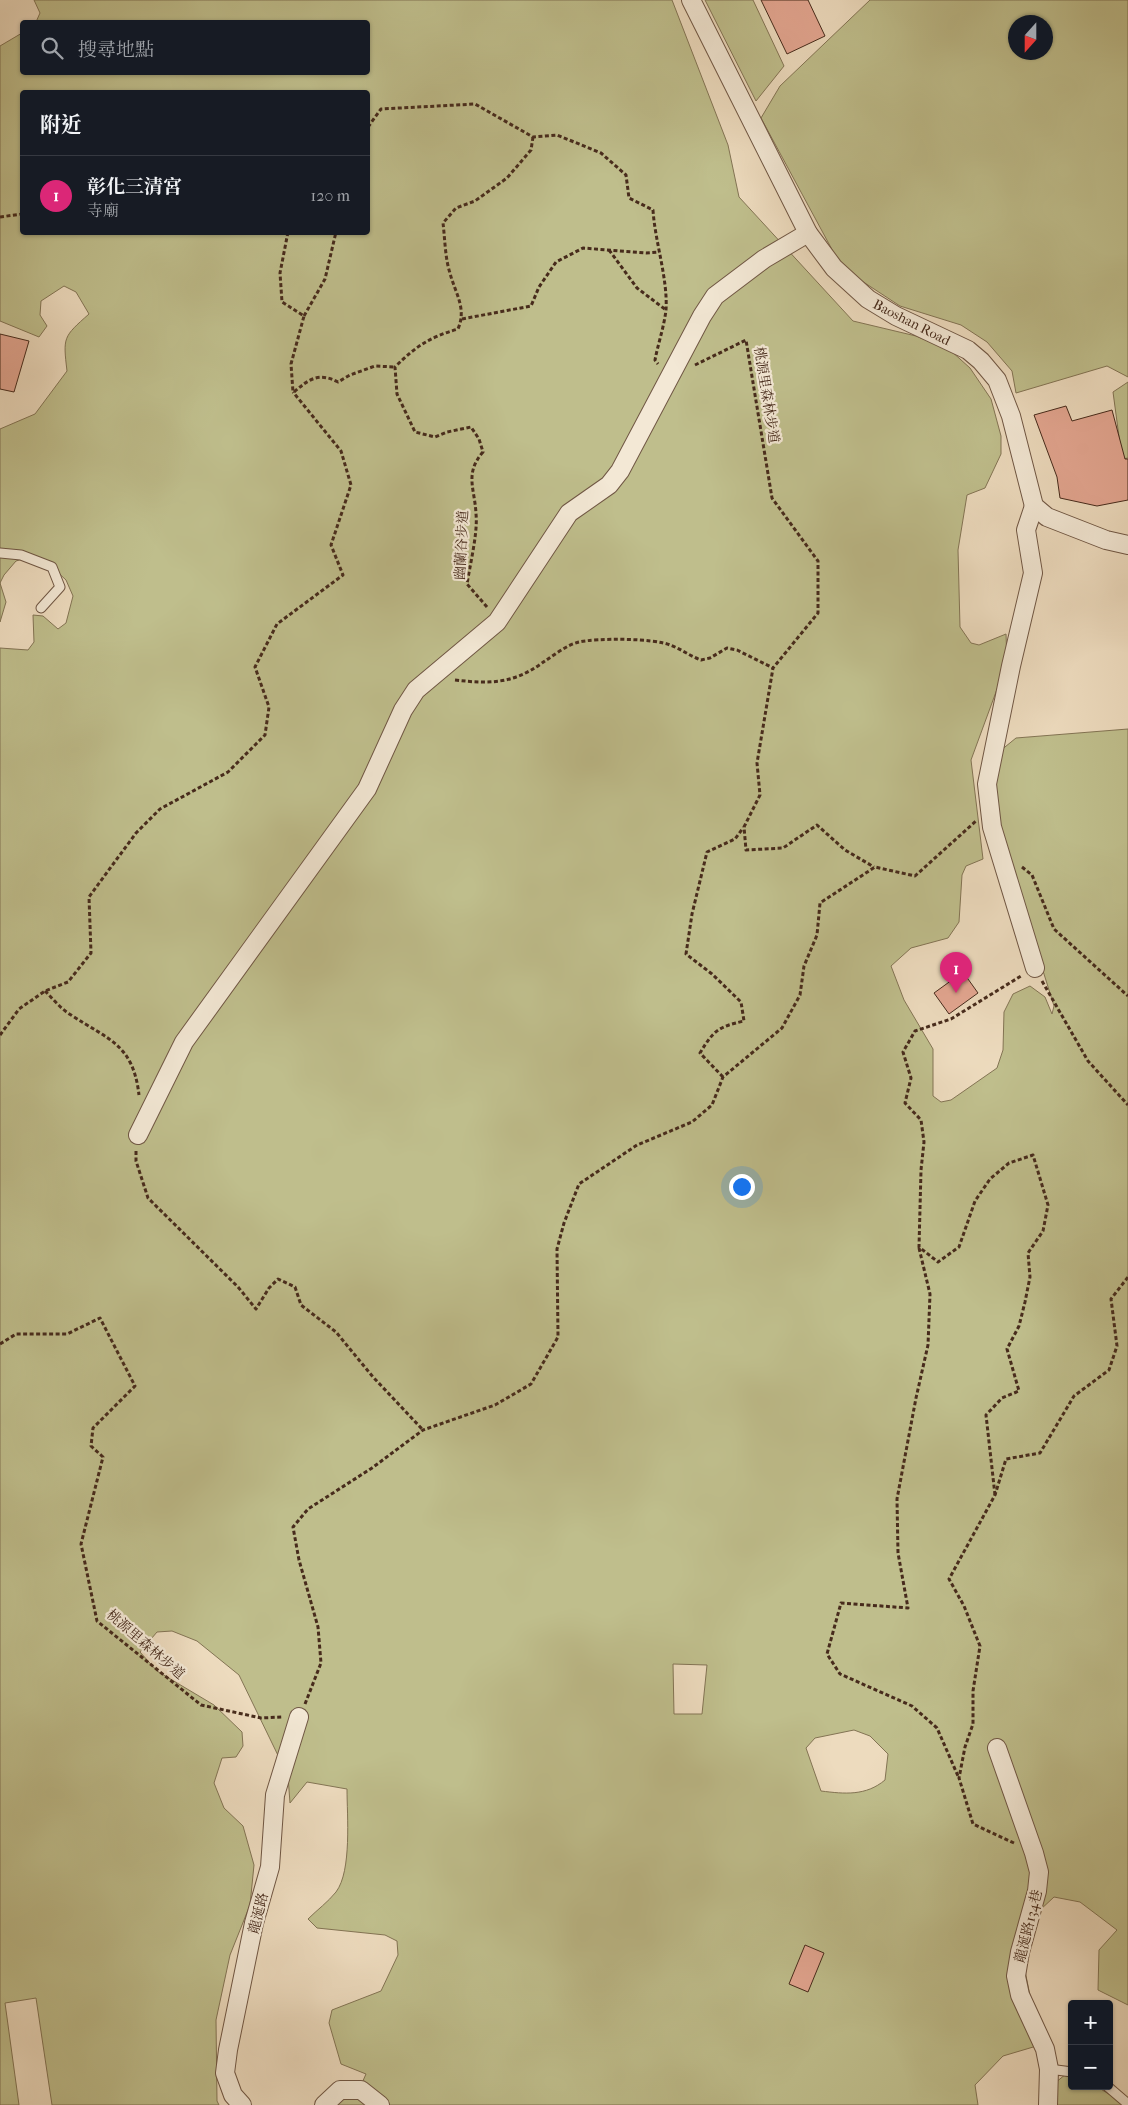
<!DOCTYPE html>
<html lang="zh-TW">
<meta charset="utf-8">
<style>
body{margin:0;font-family:"IM FELL French Canon","Noto Serif TC",serif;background:#20242c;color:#f1f3f6}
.controls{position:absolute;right:15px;bottom:15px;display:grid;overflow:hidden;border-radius:5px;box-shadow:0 1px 4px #0004}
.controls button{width:45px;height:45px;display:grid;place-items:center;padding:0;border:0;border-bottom:1px solid #363941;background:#171b24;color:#f1f3f6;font:25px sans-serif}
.compass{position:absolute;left:1008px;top:15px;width:45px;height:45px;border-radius:50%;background:#171b24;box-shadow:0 1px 4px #0004;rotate:201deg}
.you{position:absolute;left:741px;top:1186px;width:18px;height:18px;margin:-12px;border:4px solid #fff;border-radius:50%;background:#1a73e8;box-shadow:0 0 0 8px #1a73e833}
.badge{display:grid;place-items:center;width:32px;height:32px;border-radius:50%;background:#db2777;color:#fff;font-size:16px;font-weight:700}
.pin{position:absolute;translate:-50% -41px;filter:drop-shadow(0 1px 2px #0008)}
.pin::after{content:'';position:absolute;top:26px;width:18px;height:15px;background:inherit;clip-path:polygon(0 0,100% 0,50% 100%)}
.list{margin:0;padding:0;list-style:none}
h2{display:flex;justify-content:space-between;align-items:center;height:65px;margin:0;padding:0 20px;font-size:21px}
h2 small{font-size:16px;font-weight:400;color:#9ea1a6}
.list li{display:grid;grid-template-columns:32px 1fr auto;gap:15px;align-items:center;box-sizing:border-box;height:80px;padding:0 20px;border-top:1px solid #363941}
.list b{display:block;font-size:19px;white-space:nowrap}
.list p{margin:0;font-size:16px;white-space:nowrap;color:#9ea1a6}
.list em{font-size:16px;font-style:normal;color:#9ea1a6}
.icon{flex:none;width:28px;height:28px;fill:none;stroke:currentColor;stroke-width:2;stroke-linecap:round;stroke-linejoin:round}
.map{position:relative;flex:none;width:1128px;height:2105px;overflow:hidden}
.search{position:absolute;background:#171b24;box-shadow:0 1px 4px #0004;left:20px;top:20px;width:350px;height:55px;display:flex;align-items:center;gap:12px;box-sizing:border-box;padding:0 18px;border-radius:5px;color:#9ea1a6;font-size:19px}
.panel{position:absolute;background:#171b24;box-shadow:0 1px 4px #0004;left:20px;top:90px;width:350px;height:145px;border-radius:5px}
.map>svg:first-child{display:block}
.green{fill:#bfbe8c;stroke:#837454;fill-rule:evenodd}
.building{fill:#e3a691;stroke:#472b1c}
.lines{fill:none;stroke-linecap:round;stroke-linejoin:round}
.lane-casing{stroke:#705744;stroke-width:11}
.street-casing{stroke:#705744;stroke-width:20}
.path{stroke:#472b1c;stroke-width:3;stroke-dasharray:4 2.5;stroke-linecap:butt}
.lane{stroke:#f3e8d5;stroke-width:9}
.street{stroke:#f3e8d5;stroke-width:18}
.labels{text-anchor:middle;stroke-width:4.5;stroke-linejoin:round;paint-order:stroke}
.street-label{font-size:14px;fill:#472b1c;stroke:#f3e8d5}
</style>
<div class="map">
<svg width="1128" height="2105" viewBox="0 0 1128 2105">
<rect width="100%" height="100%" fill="#eddbbe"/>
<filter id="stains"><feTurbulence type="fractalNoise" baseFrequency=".004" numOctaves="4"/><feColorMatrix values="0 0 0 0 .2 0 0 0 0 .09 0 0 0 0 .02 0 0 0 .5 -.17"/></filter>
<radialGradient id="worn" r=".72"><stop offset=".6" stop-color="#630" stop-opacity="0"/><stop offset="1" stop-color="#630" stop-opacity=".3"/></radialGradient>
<g class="green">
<path d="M34 0H672L728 145 739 197 853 321 916 336 950 350 970 368 991 399 1001 436V454L985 488 967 495 958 550 960 627 971 643 979 645 1006 634 1007 662 971 760 983 859 966 866 962 875 959 922 948 938 911 948 891 966 904 1000 933 1049V1096L941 1102 951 1100 997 1068 1003 1050 1004 1012 1013 994 1030 986 1045 997 1052 1014 1054 1006 993 811 1000 751 1016 738 1128 729V2005L1098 1990 1099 1950 1117 1930 1080 1902 1054 1897 1024 1925 1021 1951 1040 2045 1003 2056 975 2085 978 2105H327L358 2092 366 2074 341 2064 329 2023 332 2010 381 1991 398 1955 397 1941 385 1935 317 1928 308 1919C317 1910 328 1902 336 1892 352 1871 347 1815 347 1789L307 1782 290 1803 288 1776 239 1675 197 1641 172 1631 157 1632 140 1652 157 1671 214 1705 242 1732 243 1746 236 1757 222 1758 214 1783 224 1808 243 1826 254 1865 250 1905 230 1955 216 2020 217 2101 219 2105H52L36 1998 5 2003 19 2105H0V648L28 650 34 642 33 615 43 616 58 629 66 623 73 596 66 580 52 567 26 558 16 561 4 575 0 583 6 602 0 622V429L35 414 67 371C63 337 63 337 89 314L76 292 64 286 41 301 40 315 47 326 39 337 0 321V46L22 33V72H368V22H36L40 13ZM22 92H368V232H22ZM673 1664 707 1665 702 1714H674ZM854 1730 870 1736 888 1754 885 1780C866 1796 845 1794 821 1791L806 1748 815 1738Z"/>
<polygon points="705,0 753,0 784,66 756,101"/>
<path d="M870 0H1128V377L1107 366 1016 393 1012 371 987 342 961 325 900 306 842 268 761 118 780 86ZM1016 22H1046V52H1016Z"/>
<polygon points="1128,382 1128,458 1122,459 1113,392"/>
<polygon points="1066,2074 1072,2075 1072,2086 1096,2086 1115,2098 1128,2098 1128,2105 1049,2105 1055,2083"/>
</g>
<g class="building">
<polygon points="761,0 808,0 825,36 787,54"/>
<polygon points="0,334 29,341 14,392 0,389"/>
<polygon points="1066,406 1072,421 1112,410 1125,459 1128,459 1128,500 1097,506 1060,498 1057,477 1034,415"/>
<polygon points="963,972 978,993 949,1014 934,993"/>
<polygon points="805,1945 824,1953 808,1992 789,1984"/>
</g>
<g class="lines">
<g class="lane-casing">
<g id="lane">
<polyline points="0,553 21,555 52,567 60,587 41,608"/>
<polyline points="1049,2069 1072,2072"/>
<polyline points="1107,2086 1128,2104"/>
</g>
</g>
<g class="street-casing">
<g id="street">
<polyline points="691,0 808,233 834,268 868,299 896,316 968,350 981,361 997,380 1011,416 1034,506 1047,517 1106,540 1128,545"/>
<polyline points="1034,506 1026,530 1033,573 1011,666 987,784 992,827 1035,968"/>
<polyline points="138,1135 184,1042 367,789 403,710 416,690 497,622 569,513 609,485 620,471 702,316 715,296 764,259 808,233"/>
<polyline points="997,1748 1034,1853 1039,1872 1037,1891 1020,1952 1016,1976 1020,1995 1045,2049 1049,2069 1048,2105"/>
<polyline points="242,2105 233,2095 225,2073 228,2050 254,1923 270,1867 275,1795 299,1717"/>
<polyline points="324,2105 340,2090 361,2090 380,2105"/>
</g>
</g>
<g class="path">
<path d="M368 127 381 109 475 104 533 137 557 135 601 153 626 175 629 198 653 210C655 242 668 279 666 310 664 327 658 344 655 360L658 364"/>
<polyline points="0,217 22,214"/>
<polyline points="288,232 280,273 282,302 304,316 291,364 293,392"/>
<polyline points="609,250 637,288 666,310"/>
<polyline points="304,316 325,279 336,232"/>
<polyline points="462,319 531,306 539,287 556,262 583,248 646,253 659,252"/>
<polyline points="695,365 746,340 772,498 818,561 818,613 773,668 757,763 760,795 744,827 746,850 783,848 817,825 845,850 874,867"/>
<path d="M294 392C309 379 319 372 338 382L350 375 375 366 395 367"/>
<path d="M487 607 467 584C470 565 478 532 476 514 475 489 464 474 483 452L479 439 471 427 447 432 435 437 415 432 397 394 395 367C416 346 430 337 458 329 467 308 455 293 450 273 445 258 445 239 443 223L456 208 475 201 507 178 531 150 533 137"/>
<path d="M455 680C489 684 513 684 542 663 553 656 566 645 579 642 596 638 654 638 670 645 681 649 690 656 701 660L710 658 727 648 737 650 773 668"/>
<polyline points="1022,867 1032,875 1054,929 1128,996"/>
<polyline points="1042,981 1088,1061 1128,1105"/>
<path d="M45 991C53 999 61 1009 71 1015 109 1040 133 1044 139 1095"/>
<polyline points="0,1035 19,1009 45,991 68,982 91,953 89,897 136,833 160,809 228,772 265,735 269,707 255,667 277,624 343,575 331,545 351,485 341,451 293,392"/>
<path d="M723 1077 700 1053C714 1030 718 1027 744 1021L741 1002 712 974 686 954 692 914 707 852 735 839 743 828"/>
<polyline points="136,1151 136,1161 148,1198 238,1287 256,1309 269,1288 278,1279 295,1287 301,1305 336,1332 373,1377 423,1430"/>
<polyline points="919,1248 930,1294 928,1345 916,1398 897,1499 898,1553 908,1608 841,1603 827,1654 840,1674 912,1706 937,1728 958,1776"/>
<polyline points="0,1344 16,1334 67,1334 100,1318 135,1386 93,1428 91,1446 103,1457 81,1544 97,1621 201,1705 261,1718 282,1717"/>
<polyline points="995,1495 986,1415 1002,1398 1019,1391 1007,1349 1019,1326 1025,1302 1030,1277 1028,1253 1043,1231 1048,1205 1033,1155 1009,1163 990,1179 975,1201 959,1247 938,1262 919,1247 921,1170 924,1142 921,1120 905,1103 911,1078 903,1052 915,1031 951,1019 1021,976"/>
<polyline points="305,1704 321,1663 318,1627 299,1560 293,1527 308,1509 372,1468 423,1430 495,1405 531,1384 558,1337 557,1249 564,1223 579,1184 637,1145 692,1122 712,1105 723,1077 782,1028 800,995 804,966 817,935 820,903 875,867 915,876 976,821"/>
<polyline points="1014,1843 973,1824 959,1778 965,1747 973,1724 973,1691 980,1646 964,1606 949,1579 995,1495 1006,1459 1040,1453 1074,1396 1109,1370 1117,1346 1111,1299 1128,1277"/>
</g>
<use href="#lane" class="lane"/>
<use href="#street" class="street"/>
</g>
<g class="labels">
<g class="street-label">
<text transform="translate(912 322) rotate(27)" y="5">Baoshan Road</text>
<text transform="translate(767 395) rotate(81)" y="5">桃源里森林步道</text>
<text transform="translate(461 545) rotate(-87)" y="5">幽蘭谷步道</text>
<text transform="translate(146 1644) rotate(41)" y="5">桃源里森林步道</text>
<text transform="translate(258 1913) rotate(-76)" y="5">龍涎路</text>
<text transform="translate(1028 1926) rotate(-76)" y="5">龍涎路134巷</text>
</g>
</g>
<rect width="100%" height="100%" filter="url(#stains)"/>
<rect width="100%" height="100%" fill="url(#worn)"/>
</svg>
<div class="controls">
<button>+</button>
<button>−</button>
</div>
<svg class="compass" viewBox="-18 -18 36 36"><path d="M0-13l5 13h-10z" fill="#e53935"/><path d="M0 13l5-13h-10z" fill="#9ea1a6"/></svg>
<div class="you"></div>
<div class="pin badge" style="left:956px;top:993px">1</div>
<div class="search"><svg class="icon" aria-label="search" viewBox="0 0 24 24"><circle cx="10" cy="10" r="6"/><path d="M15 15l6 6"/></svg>搜尋地點</div>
<section class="panel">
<h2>附近<small></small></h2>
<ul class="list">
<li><span class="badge">1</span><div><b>彰化三清宮</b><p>寺廟</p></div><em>120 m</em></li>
</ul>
</section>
</div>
